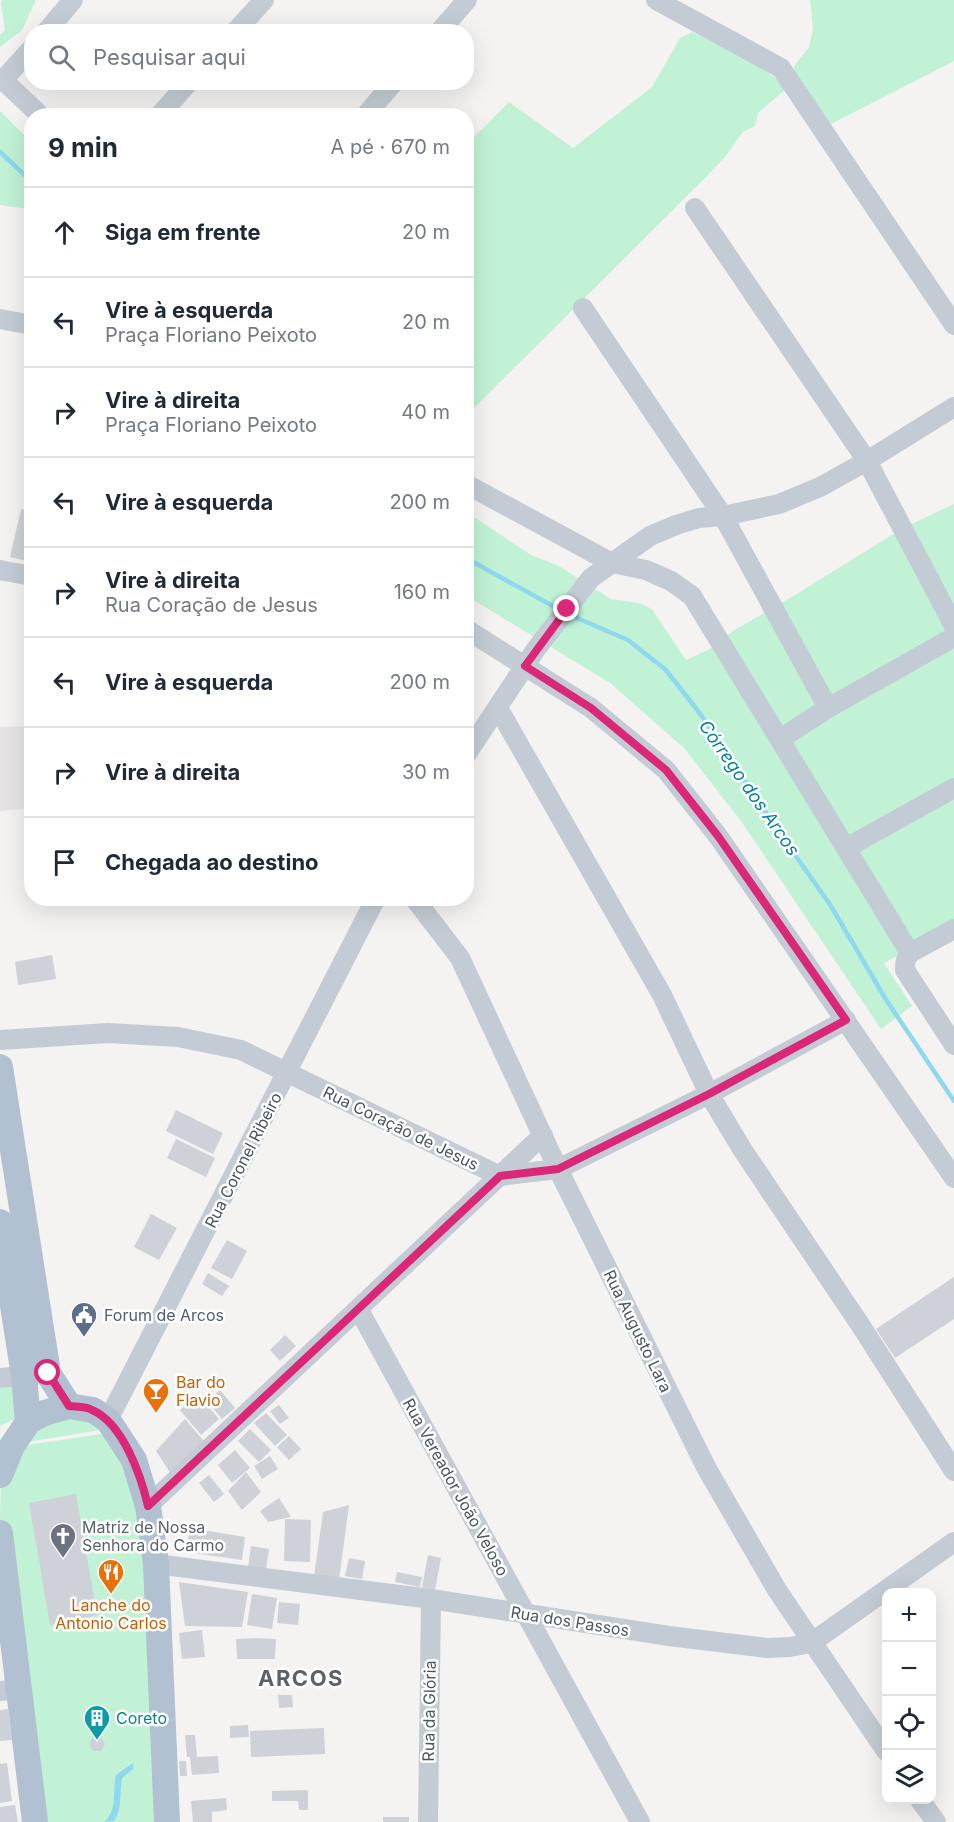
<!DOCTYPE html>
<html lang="pt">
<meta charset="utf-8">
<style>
body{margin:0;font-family:Inter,sans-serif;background:#f2f2f3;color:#1f2937}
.controls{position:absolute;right:18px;bottom:18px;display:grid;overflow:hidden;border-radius:12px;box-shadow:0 6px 24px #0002}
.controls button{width:54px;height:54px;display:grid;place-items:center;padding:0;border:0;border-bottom:2px solid #e0e1e3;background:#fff;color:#1f2937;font:30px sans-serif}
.stop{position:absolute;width:18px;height:18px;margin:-14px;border:4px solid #db2777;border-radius:50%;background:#fff}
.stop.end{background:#db2777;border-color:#fff;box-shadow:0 2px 6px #0008}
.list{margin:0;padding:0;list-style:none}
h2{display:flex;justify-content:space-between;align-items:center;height:78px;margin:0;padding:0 24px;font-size:26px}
h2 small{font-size:20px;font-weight:400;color:#747a83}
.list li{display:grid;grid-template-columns:39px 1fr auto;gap:18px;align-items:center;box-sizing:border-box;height:90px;padding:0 24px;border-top:2px solid #e0e1e3}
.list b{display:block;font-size:22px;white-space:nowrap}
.list p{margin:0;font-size:20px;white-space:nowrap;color:#747a83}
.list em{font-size:20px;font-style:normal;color:#747a83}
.icon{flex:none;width:33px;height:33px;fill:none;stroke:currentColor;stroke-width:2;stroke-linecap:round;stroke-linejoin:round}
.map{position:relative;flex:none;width:954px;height:1822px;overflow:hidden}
.search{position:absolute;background:#fff;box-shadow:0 6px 24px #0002;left:24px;top:24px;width:450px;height:66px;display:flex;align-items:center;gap:15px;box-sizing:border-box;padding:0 21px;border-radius:24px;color:#747a83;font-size:22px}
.panel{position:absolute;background:#fff;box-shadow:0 6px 24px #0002;left:24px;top:108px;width:450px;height:798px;border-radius:24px}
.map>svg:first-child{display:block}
.education{fill:#e6e3e4}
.green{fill:#c1f2d5}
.water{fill:#8cd9f0}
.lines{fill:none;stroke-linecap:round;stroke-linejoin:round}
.stream{stroke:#8cd9f0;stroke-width:4.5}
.building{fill:#ced1d7}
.minor{stroke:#c3ccd4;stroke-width:20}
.major{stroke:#b1c1d1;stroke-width:26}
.route{stroke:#db2777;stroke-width:8}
.labels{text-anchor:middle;stroke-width:5;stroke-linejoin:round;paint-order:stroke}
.street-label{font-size:16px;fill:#495561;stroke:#fff}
.service-label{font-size:16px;fill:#4e5e75;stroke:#fff;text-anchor:start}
.food-label{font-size:16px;fill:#c56008;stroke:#fff;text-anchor:start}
.worship-label{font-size:16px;fill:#5b616d;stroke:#fff;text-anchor:start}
.culture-label{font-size:16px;fill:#0d838f;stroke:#fff;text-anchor:start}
.water-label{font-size:18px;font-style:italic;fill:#0780a6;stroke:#fff}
.district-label{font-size:22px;font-weight:bold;letter-spacing:1.5px;fill:#5e6268;stroke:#fff}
</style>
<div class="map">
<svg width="954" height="1822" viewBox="0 0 954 1822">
<rect width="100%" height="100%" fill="#f5f2f2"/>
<polygon class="education" points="31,726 31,808 0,811 0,727"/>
<g class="green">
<polygon points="2,0 36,0 22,30 0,47 0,35 5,30 1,4"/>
<polygon points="810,0 954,0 954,61 829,125 795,81 794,66 809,47 813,29"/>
<polygon points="692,32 756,62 787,88 758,113 755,126 743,132 725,157 708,175 467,415 467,144 509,102 573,148 652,87 680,38"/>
<polygon points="0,111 31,142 31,214 28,209 0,205"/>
<polygon points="954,504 954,926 884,963 912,1006 881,1029 741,821 684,748 610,683 467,596 466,509 471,515 531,555 559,566 611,599 639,603 652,609 686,660 708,650 733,631 795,595 903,528"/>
<polygon points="13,1382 19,1417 0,1426 0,1384"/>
<polygon points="70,1409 112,1428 15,1444"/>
<polygon points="115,1432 139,1477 166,1822 37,1822 0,1517 1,1479 13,1447"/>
</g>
<path class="water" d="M133 1763V1769L122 1778C119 1793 123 1808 114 1821L104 1822C118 1811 112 1791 116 1775Z"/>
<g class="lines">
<g class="stream">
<polyline points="0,152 32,182"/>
<polyline points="466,558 560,610"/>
<polyline points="570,615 628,640 666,670 701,715 778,831 831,906 885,998 954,1101"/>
</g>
</g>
<g class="building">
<polygon points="21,509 32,512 32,562 10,557"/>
<polygon points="52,955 56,979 18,985 15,962"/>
<polygon points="176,1110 223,1133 213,1154 166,1131"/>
<polygon points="176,1139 215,1158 206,1177 167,1158"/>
<polygon points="151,1214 177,1228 159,1260 134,1247"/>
<polygon points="227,1240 247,1251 232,1279 211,1268"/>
<polygon points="208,1273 229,1286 222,1296 202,1284"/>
<polygon points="954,1277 954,1319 895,1358 876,1329"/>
<polygon points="285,1335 296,1346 280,1361 270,1350"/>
<polygon points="220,1390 235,1408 222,1419 207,1401"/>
<polygon points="198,1395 219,1419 201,1435 180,1410"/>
<polygon points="279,1405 289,1418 280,1424 270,1411"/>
<polygon points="266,1413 287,1435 275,1446 254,1423"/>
<polygon points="185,1419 208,1446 171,1474 156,1451"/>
<polygon points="250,1429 271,1450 259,1462 238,1441"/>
<polygon points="289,1436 301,1449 289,1460 277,1447"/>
<polygon points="235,1450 250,1468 232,1483 218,1465"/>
<polygon points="270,1456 278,1469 262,1479 254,1466"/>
<polygon points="246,1472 261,1492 242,1510 228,1491"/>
<polygon points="209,1475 224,1494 214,1502 199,1483"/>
<polygon points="76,1494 97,1615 50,1625 29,1503"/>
<polygon points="279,1498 291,1517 268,1522 260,1511"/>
<polygon points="349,1505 339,1580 314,1577 323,1512"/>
<polygon points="285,1519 311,1520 310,1562 284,1561"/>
<polygon points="190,1528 245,1537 242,1560 186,1552"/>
<polygon points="251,1546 269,1549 266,1570 248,1567"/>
<polygon points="428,1555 441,1558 435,1590 422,1587"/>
<polygon points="349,1558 365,1561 362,1579 345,1576"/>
<polygon points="397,1572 422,1577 420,1587 395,1582"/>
<polygon points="179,1582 248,1592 242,1627 185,1626"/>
<polygon points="252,1594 277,1598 272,1629 247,1625"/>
<polygon points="279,1602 300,1604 298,1625 277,1623"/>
<polygon points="202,1630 205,1657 182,1659 179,1633"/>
<polygon points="256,1638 276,1639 275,1659 237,1659 236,1639"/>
<polygon points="278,1695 292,1695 293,1707 279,1708"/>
<polygon points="8,1709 12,1740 0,1741 0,1710"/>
<polygon points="248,1725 249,1737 230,1738 230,1726"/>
<polygon points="324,1728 325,1754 251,1757 250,1731"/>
<polygon points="185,1735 195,1735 197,1757 218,1756 219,1773 192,1775 190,1757 187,1757"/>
<polygon points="93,1737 101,1737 105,1744 101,1751 93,1751 89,1744"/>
<polygon points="179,1761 186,1761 187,1776 180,1776"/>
<polygon points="7,1763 12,1801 0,1803 0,1764"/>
<polygon points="308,1790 308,1810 299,1810 298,1801 272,1801 272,1791"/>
<polygon points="226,1798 227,1810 212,1812 212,1822 193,1822 191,1801"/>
<polygon points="15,1805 18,1822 0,1822 0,1807"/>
<rect x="383" y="1817" width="26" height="5"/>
</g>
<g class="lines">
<g class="minor">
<polyline points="656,0 781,68 954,325"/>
<polyline points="46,32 73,0"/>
<polyline points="235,32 264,0"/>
<polyline points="439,32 467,0"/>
<polyline points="32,48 3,80 41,116"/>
<polyline points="159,116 189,82"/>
<polyline points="365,116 394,82"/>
<polyline points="695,208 867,461 954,626"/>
<polyline points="583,308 723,516 828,708"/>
<polyline points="0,319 32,325"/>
<polyline points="466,484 612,563 646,570 671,581 692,596 910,953"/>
<polyline points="0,570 32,576"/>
<polyline points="466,629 591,708 666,770 718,836 954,1178"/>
<polyline points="498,708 662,995 709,1094 742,1149 861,1326 954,1471"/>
<polyline points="780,739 828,708 954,637"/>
<polyline points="466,755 536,649 591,578 650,536 676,525 699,518 723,516 779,504 820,487 867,461 954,407"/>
<polyline points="846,848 954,788"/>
<polyline points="414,898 460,958 558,1169 707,1469 777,1590 886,1751"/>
<path d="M954 929 910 953C905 959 905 963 905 970L954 1045"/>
<polyline points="0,1040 108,1033 178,1037 241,1050 500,1176 558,1169 709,1094 846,1020"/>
<polyline points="359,1310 640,1822"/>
<polyline points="0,1378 36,1375"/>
<polyline points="108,1420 376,898"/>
<polyline points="148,1506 543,1135"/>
<polyline points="156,1564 431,1599 669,1636 767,1648 790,1647 811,1643 954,1542"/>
<polyline points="0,1691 19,1689"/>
<polyline points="920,1800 936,1822"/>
<polyline points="428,1822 431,1599"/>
</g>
<g class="major">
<polyline points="0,1067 48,1373 69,1406"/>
<polyline points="0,1222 24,1376 28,1422"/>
<polyline points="0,1475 12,1446 28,1422 44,1413 69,1406 93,1410 108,1420 134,1460 148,1506 156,1564 167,1822"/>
<polyline points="0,1533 35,1822"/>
</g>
</g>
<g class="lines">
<path class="route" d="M48 1373 69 1406C77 1407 85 1406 92 1410 123 1423 141 1476 148 1506L500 1176 558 1169 709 1094 846 1020 718 836 666 770 591 708 525 666 567 609"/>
</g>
<defs>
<g id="civic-pin" transform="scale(1.35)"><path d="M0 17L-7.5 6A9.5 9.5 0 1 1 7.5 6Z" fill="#5c6f8a" stroke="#fff"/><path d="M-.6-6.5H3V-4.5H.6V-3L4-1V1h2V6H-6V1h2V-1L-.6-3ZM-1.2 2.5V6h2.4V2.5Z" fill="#fff"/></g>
<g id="bar-pin" transform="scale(1.35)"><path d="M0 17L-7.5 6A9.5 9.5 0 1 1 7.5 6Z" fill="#e8710a" stroke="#fff"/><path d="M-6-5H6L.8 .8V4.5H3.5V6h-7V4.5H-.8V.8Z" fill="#fff"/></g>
<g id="church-pin" transform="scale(1.35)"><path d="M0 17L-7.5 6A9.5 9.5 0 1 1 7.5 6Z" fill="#6b7280" stroke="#fff"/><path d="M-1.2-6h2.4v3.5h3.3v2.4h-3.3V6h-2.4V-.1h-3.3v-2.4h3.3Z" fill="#fff"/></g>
<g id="restaurant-pin" transform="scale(1.35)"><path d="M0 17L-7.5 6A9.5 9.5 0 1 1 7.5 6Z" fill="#e8710a" stroke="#fff"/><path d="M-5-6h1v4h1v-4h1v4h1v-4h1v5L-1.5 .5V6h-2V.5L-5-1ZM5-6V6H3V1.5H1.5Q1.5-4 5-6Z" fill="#fff"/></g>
<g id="building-pin" transform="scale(1.35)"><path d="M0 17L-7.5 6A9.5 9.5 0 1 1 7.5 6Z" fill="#0f9aa8" stroke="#fff"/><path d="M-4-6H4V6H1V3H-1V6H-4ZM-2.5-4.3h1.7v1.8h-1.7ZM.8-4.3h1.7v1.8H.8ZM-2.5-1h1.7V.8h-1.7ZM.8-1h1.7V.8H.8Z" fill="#fff"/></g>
</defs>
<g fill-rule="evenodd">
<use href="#civic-pin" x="84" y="1315"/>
<use href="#bar-pin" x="156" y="1391"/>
<use href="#church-pin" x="63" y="1536"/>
<use href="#restaurant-pin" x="111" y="1572"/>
<use href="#building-pin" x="97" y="1718"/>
</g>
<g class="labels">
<g class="street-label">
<text transform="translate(401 1128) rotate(26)" y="6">Rua Coração de Jesus</text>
<text transform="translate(243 1160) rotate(-63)" y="6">Rua Coronel Ribeiro</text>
<text transform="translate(638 1331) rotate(64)" y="6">Rua Augusto Lara</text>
<text transform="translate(456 1487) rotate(61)" y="6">Rua Vereador João Veloso</text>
<text transform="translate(570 1621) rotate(9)" y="6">Rua dos Passos</text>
<text transform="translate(429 1711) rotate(-89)" y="6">Rua da Glória</text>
</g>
<g class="service-label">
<text x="104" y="1321">Forum de Arcos</text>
</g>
<g class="food-label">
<text x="176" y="1388">Bar do<tspan x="176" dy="18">Flavio</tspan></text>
<text x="111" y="1611" text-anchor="middle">Lanche do<tspan x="111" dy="18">Antonio Carlos</tspan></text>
</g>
<g class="worship-label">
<text x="82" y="1533">Matriz de Nossa<tspan x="82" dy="18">Senhora do Carmo</tspan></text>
</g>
<g class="culture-label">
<text x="116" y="1724">Coreto</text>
</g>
<g class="water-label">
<text transform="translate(749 788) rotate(55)" y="6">Córrego dos Arcos</text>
</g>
<g class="district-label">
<text x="301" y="1686">ARCOS</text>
</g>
</g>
</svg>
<div class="controls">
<button>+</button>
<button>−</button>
<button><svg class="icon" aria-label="locate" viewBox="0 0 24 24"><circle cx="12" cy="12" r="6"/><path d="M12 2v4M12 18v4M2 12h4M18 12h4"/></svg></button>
<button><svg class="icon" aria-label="layers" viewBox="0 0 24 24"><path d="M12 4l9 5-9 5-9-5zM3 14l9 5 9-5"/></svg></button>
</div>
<div class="stop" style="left:48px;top:1373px"></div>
<div class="stop end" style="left:567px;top:609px"></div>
<div class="search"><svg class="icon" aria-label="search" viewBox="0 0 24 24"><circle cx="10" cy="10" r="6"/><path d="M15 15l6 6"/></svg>Pesquisar aqui</div>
<section class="panel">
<h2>9 min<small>A pé · 670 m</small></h2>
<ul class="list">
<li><svg class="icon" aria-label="ahead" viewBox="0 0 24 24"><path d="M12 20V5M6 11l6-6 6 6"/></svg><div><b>Siga em frente</b></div><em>20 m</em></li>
<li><svg class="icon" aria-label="left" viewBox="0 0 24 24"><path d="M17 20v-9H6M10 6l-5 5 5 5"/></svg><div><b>Vire à esquerda</b><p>Praça Floriano Peixoto</p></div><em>20 m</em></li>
<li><svg class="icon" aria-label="right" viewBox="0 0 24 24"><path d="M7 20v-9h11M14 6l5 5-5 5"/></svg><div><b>Vire à direita</b><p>Praça Floriano Peixoto</p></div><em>40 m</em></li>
<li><svg class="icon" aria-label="left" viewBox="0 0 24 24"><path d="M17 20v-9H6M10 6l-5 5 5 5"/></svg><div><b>Vire à esquerda</b></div><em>200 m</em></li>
<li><svg class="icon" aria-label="right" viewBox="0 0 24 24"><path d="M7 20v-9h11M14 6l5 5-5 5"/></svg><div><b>Vire à direita</b><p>Rua Coração de Jesus</p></div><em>160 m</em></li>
<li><svg class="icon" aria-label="left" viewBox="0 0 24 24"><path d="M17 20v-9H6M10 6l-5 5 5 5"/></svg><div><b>Vire à esquerda</b></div><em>200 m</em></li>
<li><svg class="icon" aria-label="right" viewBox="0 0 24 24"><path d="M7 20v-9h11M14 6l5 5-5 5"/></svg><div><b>Vire à direita</b></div><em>30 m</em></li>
<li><svg class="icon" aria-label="arrive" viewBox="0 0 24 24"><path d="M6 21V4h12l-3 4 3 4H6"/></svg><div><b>Chegada ao destino</b></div></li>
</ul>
</section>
</div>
